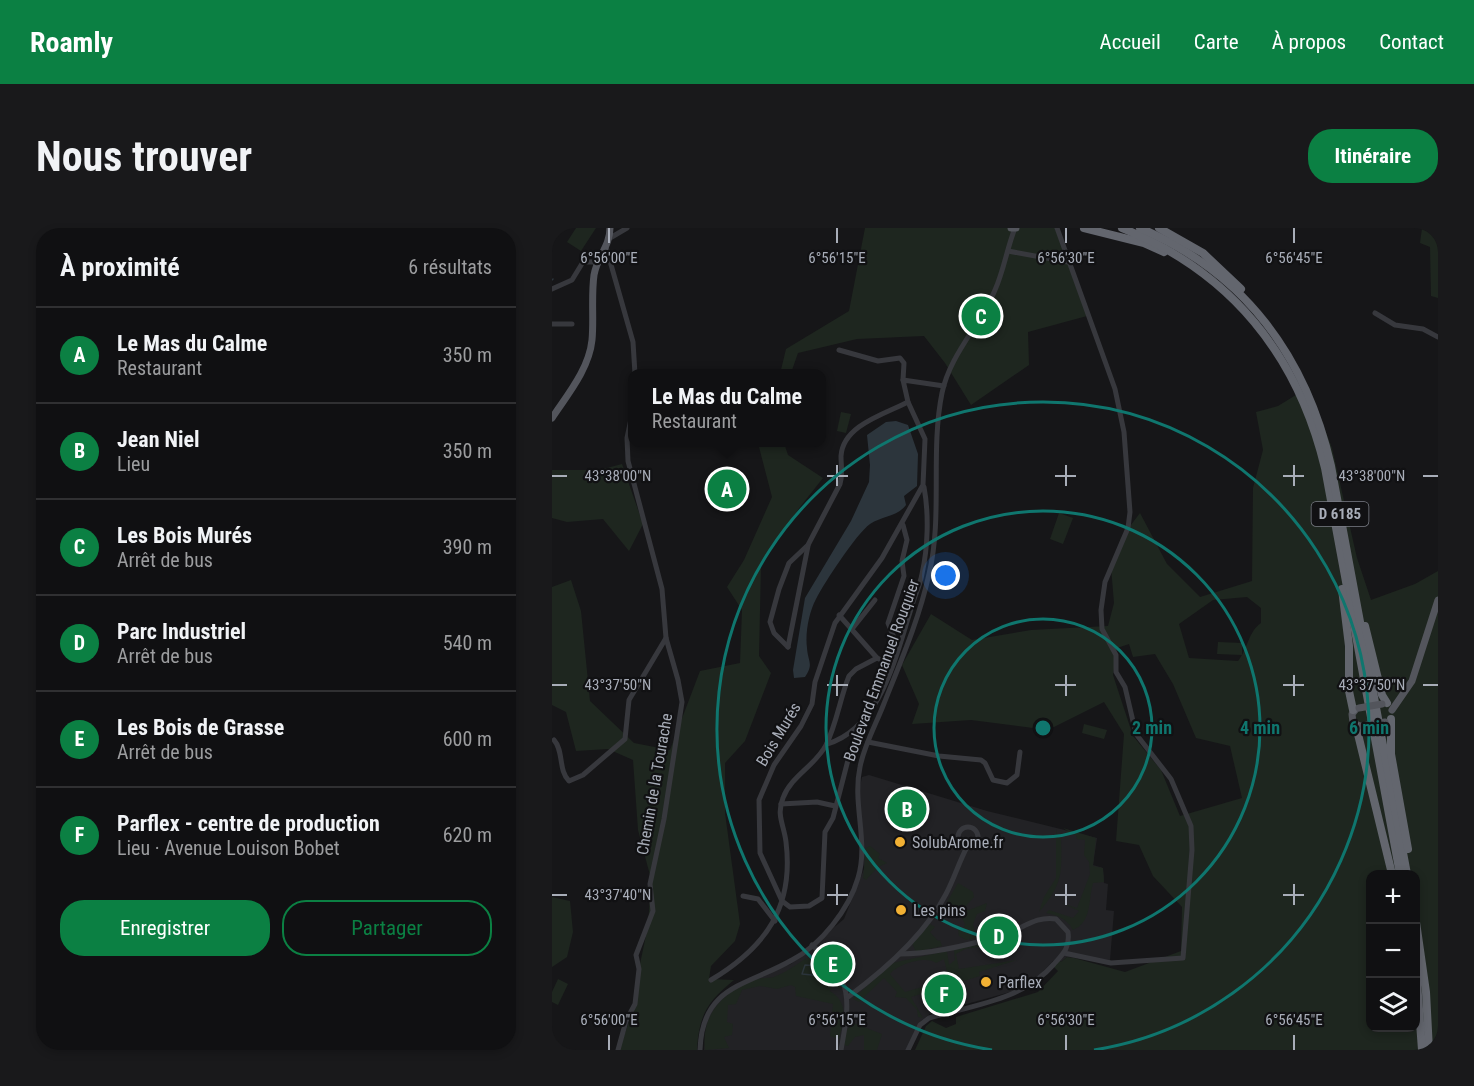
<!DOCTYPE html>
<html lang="fr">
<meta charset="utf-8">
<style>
body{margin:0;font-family:"Roboto Condensed",sans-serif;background:#19191b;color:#f1f3f6}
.controls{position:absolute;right:18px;bottom:18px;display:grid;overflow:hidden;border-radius:12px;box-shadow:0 3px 9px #0003}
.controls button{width:54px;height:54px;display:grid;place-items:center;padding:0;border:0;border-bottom:2px solid #303032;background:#101012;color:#f1f3f6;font:30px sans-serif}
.you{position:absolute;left:394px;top:348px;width:21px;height:21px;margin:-15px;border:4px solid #fff;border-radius:50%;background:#1a73e8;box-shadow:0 0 0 9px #1a73e833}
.badge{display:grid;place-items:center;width:39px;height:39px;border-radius:50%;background:#0b8043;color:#fff;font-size:20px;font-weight:700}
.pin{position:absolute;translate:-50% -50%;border:3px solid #fff;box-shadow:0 2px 6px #0006}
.popup{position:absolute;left:76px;top:141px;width:198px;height:78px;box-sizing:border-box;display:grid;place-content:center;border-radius:12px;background:#101012;filter:drop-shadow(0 2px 4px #0005);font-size:20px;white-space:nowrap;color:#9c9d9f}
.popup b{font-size:22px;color:#f1f3f6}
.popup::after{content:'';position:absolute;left:50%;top:100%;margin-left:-12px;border:12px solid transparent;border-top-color:#101012}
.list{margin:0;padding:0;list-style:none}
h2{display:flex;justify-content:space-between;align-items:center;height:78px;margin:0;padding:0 24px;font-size:26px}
h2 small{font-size:20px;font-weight:400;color:#9c9d9f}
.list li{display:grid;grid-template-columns:39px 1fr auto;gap:18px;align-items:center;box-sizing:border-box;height:96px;padding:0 24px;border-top:2px solid #303032}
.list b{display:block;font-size:22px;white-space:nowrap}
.list p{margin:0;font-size:20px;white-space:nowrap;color:#9c9d9f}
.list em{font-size:20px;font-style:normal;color:#9c9d9f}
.actions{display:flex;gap:12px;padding:18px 24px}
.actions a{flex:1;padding:14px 0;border:2px solid #0b8043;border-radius:24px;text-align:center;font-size:21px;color:#0b8043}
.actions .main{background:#0b8043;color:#fff}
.icon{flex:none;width:33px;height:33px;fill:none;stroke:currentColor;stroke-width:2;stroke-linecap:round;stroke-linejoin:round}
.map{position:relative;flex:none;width:886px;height:822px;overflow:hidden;border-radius:24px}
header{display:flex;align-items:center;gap:36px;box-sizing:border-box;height:84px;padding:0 30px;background:#0b8043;color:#fff}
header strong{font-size:28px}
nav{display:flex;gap:33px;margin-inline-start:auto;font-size:21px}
.intro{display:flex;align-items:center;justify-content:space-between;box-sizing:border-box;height:144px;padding:0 36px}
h1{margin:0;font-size:42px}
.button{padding:15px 27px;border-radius:24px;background:#0b8043;color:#fff;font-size:21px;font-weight:700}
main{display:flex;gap:36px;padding:0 36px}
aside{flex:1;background:#101012;border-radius:24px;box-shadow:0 3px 9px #0003}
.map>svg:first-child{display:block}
.built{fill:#222225}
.green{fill:#1e261f;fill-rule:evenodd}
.water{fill:#2c353c}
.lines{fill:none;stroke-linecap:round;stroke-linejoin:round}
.stream{stroke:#2c353c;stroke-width:1.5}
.minor{stroke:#37383d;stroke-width:5}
.major{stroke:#53555c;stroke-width:7}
.highway{stroke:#63666e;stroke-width:8}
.major-bridge{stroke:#53555c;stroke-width:7}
.ticks{fill:none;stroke:#a8adb8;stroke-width:2}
.ring{fill:none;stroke:#0f766e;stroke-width:3}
.poi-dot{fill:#f2b134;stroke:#111113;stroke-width:2}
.labels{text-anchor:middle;stroke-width:4.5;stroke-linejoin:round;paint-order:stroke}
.shield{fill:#111113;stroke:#7b7e86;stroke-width:1.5}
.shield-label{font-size:15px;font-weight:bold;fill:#a8adb8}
.street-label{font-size:16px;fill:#a8adb8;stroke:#111113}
.poi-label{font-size:16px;fill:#a8adb8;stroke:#111113;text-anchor:start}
.ticks-label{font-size:15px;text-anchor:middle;fill:#a8adb8;stroke:#111113;stroke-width:4.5;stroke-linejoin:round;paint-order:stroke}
.centre{fill:#0f766e;stroke:#111113;stroke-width:3}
.ring-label{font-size:18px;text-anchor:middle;font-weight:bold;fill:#0f766e;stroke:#111113;stroke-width:4.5;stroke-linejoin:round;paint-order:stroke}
</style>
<header>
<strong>Roamly</strong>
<nav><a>Accueil</a><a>Carte</a><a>À propos</a><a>Contact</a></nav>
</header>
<div class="intro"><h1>Nous trouver</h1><a class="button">Itinéraire</a></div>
<main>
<aside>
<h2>À proximité<small>6 résultats</small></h2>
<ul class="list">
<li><span class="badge">A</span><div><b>Le Mas du Calme</b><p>Restaurant</p></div><em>350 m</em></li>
<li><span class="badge">B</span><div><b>Jean Niel</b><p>Lieu</p></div><em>350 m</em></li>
<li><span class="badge">C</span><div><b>Les Bois Murés</b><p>Arrêt de bus</p></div><em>390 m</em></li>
<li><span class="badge">D</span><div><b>Parc Industriel</b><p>Arrêt de bus</p></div><em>540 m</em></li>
<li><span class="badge">E</span><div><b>Les Bois de Grasse</b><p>Arrêt de bus</p></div><em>600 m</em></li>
<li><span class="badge">F</span><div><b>Parflex - centre de production</b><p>Lieu · Avenue Louison Bobet</p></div><em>620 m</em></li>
</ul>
<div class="actions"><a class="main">Enregistrer</a><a>Partager</a></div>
</aside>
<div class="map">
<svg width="886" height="822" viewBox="0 0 886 822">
<rect width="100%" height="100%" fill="#161618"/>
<polygon class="built" points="317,547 435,583 545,610 541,637 551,640 552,655 556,656 554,682 562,683 558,732 515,729 509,734 507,731 501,733 486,749 462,763 378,786 369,793 354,822 152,822 155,793 164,776 194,754 239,736 292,691 312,641 307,564 310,549"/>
<g class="green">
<polygon points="24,0 44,0 29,23 15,14"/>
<polygon points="313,0 503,0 535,88 476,104 477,137 419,177 393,135 372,108 305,111 246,125 239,145 228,146 234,121 297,83"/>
<polygon points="870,0 886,0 886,70 879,68 878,19 868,15"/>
<path d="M757 159 780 220 805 330 819 372 863 356 886 343V822H363L374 798 380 793 394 800 404 796V789L486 764 506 743 502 739 507 731 509 734 515 729 522 730 573 744 629 723 630 679 601 648 587 617 564 613 572 506 552 474 496 502 419 492 360 496 367 476 350 437 379 386 420 412 479 402 556 398 562 375 559 339 569 310 588 285 615 336 648 369 700 353 701 260 711 222 704 184 726 178ZM695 369 709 380V395C696 404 696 421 686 433L637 430 627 396 661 372ZM577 416 581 429 603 426 621 456 644 510 678 518 690 570 628 588 609 542 581 508 561 447 565 420ZM818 646H864V800H818Z"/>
<polygon points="289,184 299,186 294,205 285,203"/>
<path d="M169 215H232L236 227 271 250 248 279 209 337 207 428 219 445 193 513 173 535V585L188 696 183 713 159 738 157 751 182 752C155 774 147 787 145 822H67L85 771 88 736 96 698 99 651 86 602 81 532 56 521 24 523 14 484 0 477V359L19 352 29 383 38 473 82 515 118 522 148 443 188 435 190 382 175 359 192 332 220 269 207 219Z"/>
<polygon points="70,236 91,296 77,323 51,291 15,294 0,290 0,242 47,242"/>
<polygon points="507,285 521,290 511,316 498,311"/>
<polygon points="666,414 690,415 690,427 665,426"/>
<polygon points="532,496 555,502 552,511 530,505"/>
<path d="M511 600 544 610 541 638 551 640 552 654 541 655C536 673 540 694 521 702 514 690 507 688 494 685L497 682 521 690 527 683 510 675 525 680 538 646 537 634 532 627 533 612 525 611 524 607 514 605 516 603Z"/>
<path d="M504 601 506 610H509C510 645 511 656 487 684L492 669 504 650Z"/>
<polygon points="318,618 328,626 326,630 335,635 326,639 314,652 311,650 314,620"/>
<polygon points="406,655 421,664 422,669 412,680 417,682 435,675 433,683 425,686 421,696 424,710 414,712 407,708 406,702 411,702 413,696 407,684 404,685 405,679 395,674"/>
<polygon points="0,669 18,673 21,704 15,729 0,739"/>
<polygon points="378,696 383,699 378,704 386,713 388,712 390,718 364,724 360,715"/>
<path d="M431 716 432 718 413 721 404 726 407 741 465 732 427 744 428 748 359 769 371 790 366 789 365 782 354 770 343 769 345 764 332 750 307 774 301 771 340 735 395 723 397 737 403 732 402 722ZM392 731 396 748 401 750 353 764 338 746C345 736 375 727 384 735Z"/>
<path d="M265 725 280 738 289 762 281 758 278 763C297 775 292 791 287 811L278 808 281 776 244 768 243 759 239 757 225 761 208 758 190 762 184 776 176 777 175 794 181 796 180 807 172 809 177 820 153 822C148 786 174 761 206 751 212 749 219 751 224 748 238 743 250 731 265 725Z"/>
<polygon points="6,751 16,756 6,777 0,774 0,764"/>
<polygon points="301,795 330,806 325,822 312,822 312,807 303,809 296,818 292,817 294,803"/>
</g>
<path class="water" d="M344 193 356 197 366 226 365 258 352 268 354 277C345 289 330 288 318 296 304 306 273 354 264 371 257 384 253 405 255 420 256 434 262 436 253 449L242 450 241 442 253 370 299 293 317 254 318 237 315 207 334 194Z"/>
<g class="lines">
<g class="stream">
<polyline points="0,52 1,51"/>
<polygon points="253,737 268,738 270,748 250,746"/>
</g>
<g class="minor">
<polyline points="505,0 563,161 572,204 578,284 576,300 553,354 549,382 550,401 564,427 564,444 573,459 584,506 619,551 639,598 640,622 631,730 559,735 512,725"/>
<polyline points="58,10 75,0"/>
<polyline points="54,19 81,114 83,146"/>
<polyline points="456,23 516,34"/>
<polyline points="0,61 20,52 31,34 46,34"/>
<polyline points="823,85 843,97 871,101 886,109"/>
<polyline points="0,96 20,96"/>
<polyline points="287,122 326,133 348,130 352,135 351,152"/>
<polyline points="287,387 325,430 340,437"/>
<polyline points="300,401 323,372"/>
<polyline points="348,415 343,412 336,395 352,348 350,333 355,312 351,297"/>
<path d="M236 419 222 405 218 394 227 361 237 335 256 317 288 256C291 246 289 239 289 228 291 197 333 186 356 174L351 152 392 158"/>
<polyline points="236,419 256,318"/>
<path d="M2 512C12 523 6 542 17 553L31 547 73 511 77 472 114 410"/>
<polyline points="316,514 387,528 429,532 433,535 441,552 455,555 465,547 468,524"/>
<path d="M275 516C329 500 344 427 359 381 362 369 368 358 370 346 376 319 377 286 372 259"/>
<polyline points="296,532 281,590 273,604 270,670 257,678 238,679 230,673 208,625 207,572 222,537 249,498 260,476 263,454 283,395 330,330 371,257 373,211 356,174"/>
<polyline points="229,576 265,574 283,578"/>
<circle cx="416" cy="609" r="10"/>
<polyline points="191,668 206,671 223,693"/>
<path d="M260 717C302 751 298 773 289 822"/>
<path d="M348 726C380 726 417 717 448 708 468 703 483 687 504 691L516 704C518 719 512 725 502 736 471 772 422 777 377 790L368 797 356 822"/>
<path d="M159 752C214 719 242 679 234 614 232 597 224 587 231 570 239 548 264 537 274 517 285 495 288 470 297 448L304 441 325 430"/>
<path d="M296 769C334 741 373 707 394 666 402 651 407 634 415 619"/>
<polyline points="66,822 74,793 83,776 87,741 84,727 101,683 98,656 112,591 130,474 126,452 114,410 110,361 76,233 75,210 80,186"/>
<path d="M148 822C150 757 195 758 240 732 269 717 297 681 306 650 317 614 300 576 308 539 312 518 323 498 331 478 348 435 367 392 377 346 391 288 378 224 390 165 398 126 428 98 443 62 452 42 455 20 463 0"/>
</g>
<g class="major">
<polyline points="459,0 464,0"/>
<path d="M0 190C16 166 37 141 40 112 42 91 39 69 42 47 45 29 58 18 58 0"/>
<polyline points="804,481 800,486 801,495 808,498"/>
<polyline points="840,482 860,453 886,372"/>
</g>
<g class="highway">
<polyline points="532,0 592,15 612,24"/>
<path d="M570 0C679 44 746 127 773 240L848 646"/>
<path d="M588 0C693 45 754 129 779 238L855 646"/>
<polyline points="607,0 651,25 689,61"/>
<polyline points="790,361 797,418 797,463 801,482"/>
<polyline points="813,398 830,467 835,475"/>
<polyline points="839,491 839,526 856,621"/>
<polyline points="804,498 840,646"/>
<polyline points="864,694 874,764 877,822"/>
<polyline points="864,740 870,822"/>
</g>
<g class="major-bridge">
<polyline points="807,480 830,476"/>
<polyline points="810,498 833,494"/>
</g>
</g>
<path class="ticks" d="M57 0V15M285 0V15M514 0V15M742 0V15M285 237V258M514 237V258M742 237V258M0 248H15M275 248H296M503 248H524M731 248H752M871 248H886M285 447V468M514 447V468M742 447V468M0 457H15M275 457H296M503 457H524M731 457H752M871 457H886M285 656V677M514 656V677M742 656V677M0 667H15M275 667H296M503 667H524M731 667H752M57 807V822M285 807V822M514 807V822M742 807V822"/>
<g class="ring">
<circle cx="491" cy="500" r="109"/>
<circle cx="491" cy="500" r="217"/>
<path d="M440 822A326 326 0 1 1 542 822"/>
</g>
<g class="poi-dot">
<circle cx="348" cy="614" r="6"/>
<circle cx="349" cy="682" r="6"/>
<circle cx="434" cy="754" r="6"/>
</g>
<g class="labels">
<rect class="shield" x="759.5" y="274" width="57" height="24" rx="4.5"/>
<g class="shield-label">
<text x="788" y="291">D 6185</text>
</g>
<g class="street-label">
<text transform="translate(329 442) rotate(-70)" y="6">Boulevard Emmanuel Rouquier</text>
<text transform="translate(226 506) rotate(-59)" y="6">Bois Murés</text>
<text transform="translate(102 556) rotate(-80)" y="6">Chemin de la Tourache</text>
</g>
<g class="poi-label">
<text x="360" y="620">SolubArome.fr</text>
<text x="361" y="688">Les pins</text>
<text x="446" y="760">Parflex</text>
</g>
</g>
<g class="ticks-label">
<text x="57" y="35">6°56'00"E</text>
<text x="285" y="35">6°56'15"E</text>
<text x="514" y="35">6°56'30"E</text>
<text x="742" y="35">6°56'45"E</text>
<text x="66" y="253">43°38'00"N</text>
<text x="820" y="253">43°38'00"N</text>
<text x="66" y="462">43°37'50"N</text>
<text x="820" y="462">43°37'50"N</text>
<text x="66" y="672">43°37'40"N</text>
<text x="57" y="797">6°56'00"E</text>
<text x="285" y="797">6°56'15"E</text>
<text x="514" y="797">6°56'30"E</text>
<text x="742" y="797">6°56'45"E</text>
</g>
<circle cx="491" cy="500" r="9" class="centre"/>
<g class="ring-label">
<text x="600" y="506">2 min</text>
<text x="708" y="506">4 min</text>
<text x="817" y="506">6 min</text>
</g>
</svg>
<div class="controls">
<button>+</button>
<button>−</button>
<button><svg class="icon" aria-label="layers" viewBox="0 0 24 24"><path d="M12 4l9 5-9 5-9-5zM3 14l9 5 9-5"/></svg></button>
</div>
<div class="you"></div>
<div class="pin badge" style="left:175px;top:261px">A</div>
<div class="popup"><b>Le Mas du Calme</b>Restaurant</div>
<div class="pin badge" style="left:355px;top:581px">B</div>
<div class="pin badge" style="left:429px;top:88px">C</div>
<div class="pin badge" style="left:447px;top:708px">D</div>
<div class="pin badge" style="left:281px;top:736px">E</div>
<div class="pin badge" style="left:392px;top:766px">F</div>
</div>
</main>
